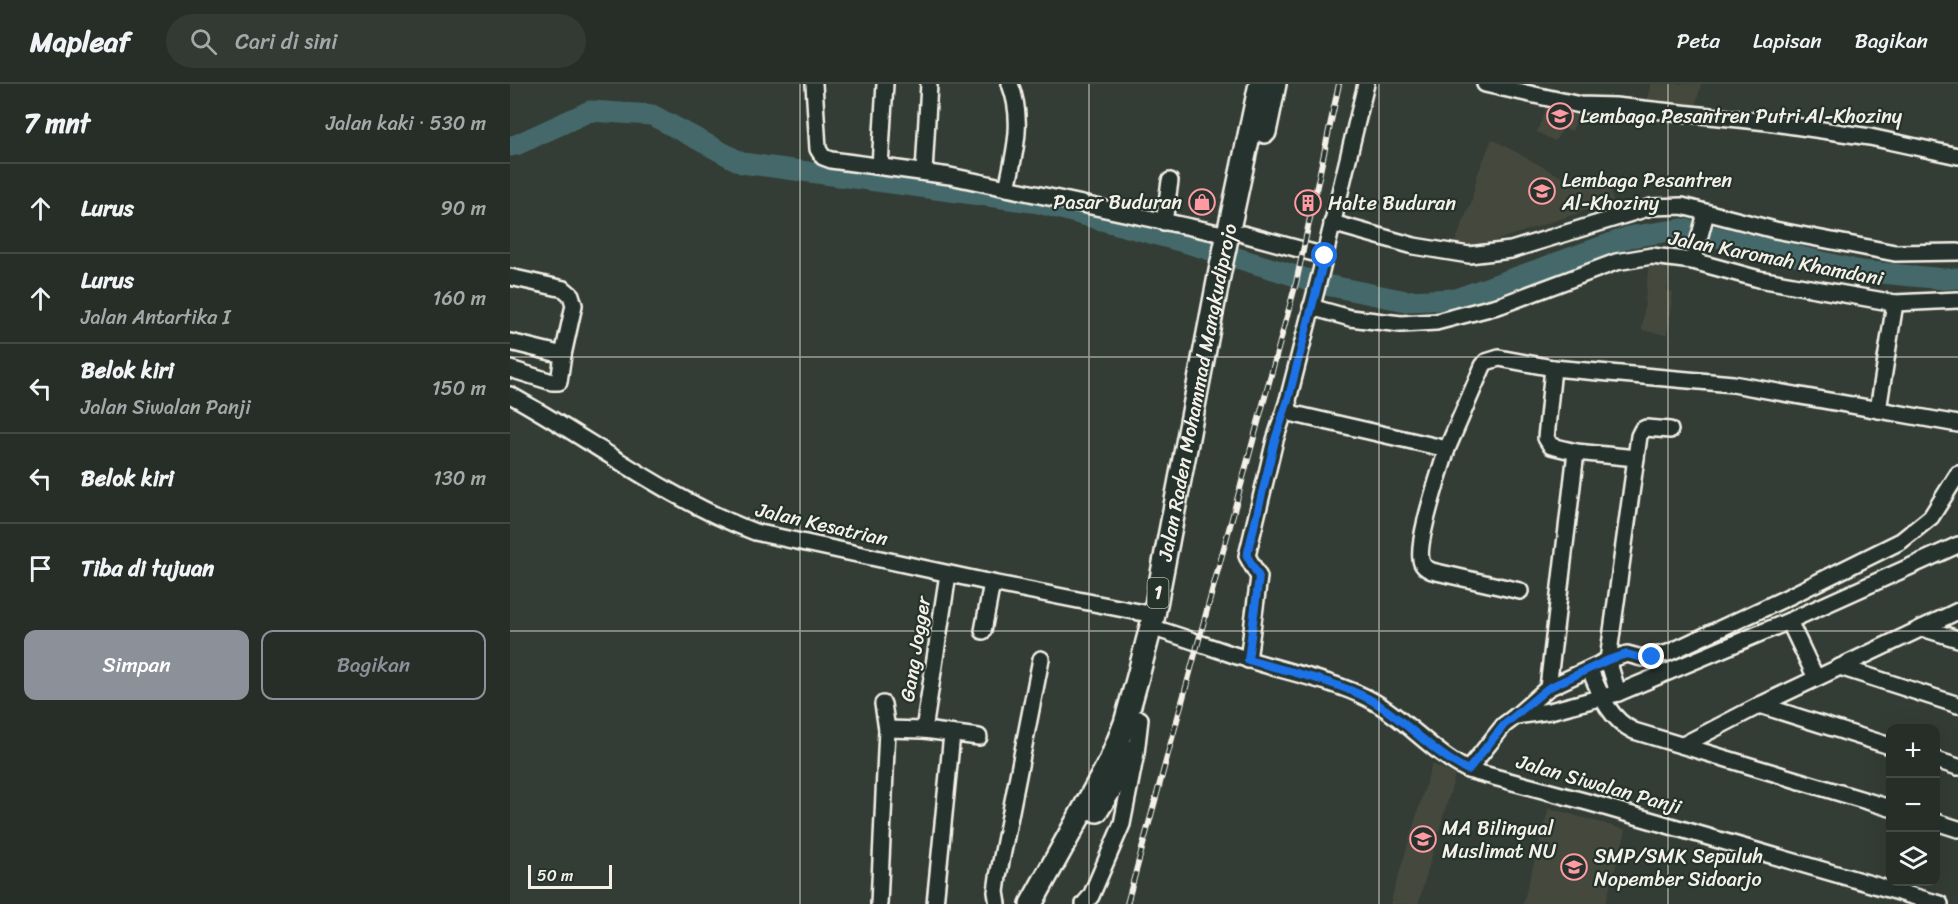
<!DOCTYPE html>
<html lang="id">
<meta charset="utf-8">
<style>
body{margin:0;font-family:Sriracha,sans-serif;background:#333a34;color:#f1f3f6}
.controls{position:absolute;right:18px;bottom:18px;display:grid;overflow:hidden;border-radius:12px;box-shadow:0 6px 24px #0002}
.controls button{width:54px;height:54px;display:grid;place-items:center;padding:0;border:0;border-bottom:2px solid #434a45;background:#272e28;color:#f1f3f6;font:30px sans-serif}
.scale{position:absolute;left:18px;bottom:15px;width:84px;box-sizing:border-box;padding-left:6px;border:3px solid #f4f1e8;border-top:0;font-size:16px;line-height:21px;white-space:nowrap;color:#f4f1e8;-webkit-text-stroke:4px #26332d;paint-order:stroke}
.stop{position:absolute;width:18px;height:18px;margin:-14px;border:4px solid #1a73e8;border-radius:50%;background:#fff}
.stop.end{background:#1a73e8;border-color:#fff;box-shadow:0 2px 6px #0008}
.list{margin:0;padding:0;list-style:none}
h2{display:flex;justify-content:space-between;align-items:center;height:78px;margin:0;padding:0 24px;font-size:26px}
h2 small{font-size:20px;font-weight:400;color:#a4a8a8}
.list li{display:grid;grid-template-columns:39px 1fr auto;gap:18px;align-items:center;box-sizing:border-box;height:90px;padding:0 24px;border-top:2px solid #434a45}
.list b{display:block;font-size:22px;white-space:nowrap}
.list p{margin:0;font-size:20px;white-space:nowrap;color:#a4a8a8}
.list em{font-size:20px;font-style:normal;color:#a4a8a8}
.actions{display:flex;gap:12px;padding:18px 24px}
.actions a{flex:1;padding:14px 0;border:2px solid #8c9099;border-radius:12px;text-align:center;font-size:21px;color:#8c9099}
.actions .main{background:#8c9099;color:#fff}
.icon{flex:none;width:33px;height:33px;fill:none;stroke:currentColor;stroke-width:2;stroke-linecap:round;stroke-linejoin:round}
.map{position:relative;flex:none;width:1448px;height:820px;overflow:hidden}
header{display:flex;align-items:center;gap:36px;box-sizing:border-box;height:84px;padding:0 30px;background:#272e28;border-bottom:2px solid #434a45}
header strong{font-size:28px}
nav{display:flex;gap:33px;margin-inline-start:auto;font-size:21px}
.search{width:420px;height:54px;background:#333a34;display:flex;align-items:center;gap:15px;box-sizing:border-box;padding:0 21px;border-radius:33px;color:#a4a8a8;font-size:22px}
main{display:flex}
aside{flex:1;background:#272e28}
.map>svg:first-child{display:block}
.built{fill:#44493e}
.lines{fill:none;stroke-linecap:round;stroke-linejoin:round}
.river{stroke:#45696b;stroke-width:21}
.minor-casing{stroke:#f4f1e8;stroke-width:20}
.highway-casing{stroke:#f4f1e8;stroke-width:26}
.minor{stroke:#26332d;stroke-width:15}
.highway{stroke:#26332d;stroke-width:21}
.rail-casing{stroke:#f4f1e8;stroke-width:6}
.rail{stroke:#26332d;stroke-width:4;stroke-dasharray:11;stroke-linecap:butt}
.route{stroke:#1a73e8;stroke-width:8}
.grid{fill:none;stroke:#f4f1e8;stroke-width:1.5;stroke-opacity:0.55}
.labels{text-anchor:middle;stroke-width:4.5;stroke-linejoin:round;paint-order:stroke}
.shield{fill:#26332d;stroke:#b6b8b0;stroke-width:1.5}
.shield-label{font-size:18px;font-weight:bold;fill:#f4f1e8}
.poi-label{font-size:20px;fill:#f4f1e8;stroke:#26332d;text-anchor:start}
.street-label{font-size:20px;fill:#f4f1e8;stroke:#26332d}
</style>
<header>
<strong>Mapleaf</strong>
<div class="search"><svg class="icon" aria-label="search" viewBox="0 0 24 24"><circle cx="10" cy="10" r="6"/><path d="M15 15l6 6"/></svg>Cari di sini</div>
<nav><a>Peta</a><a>Lapisan</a><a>Bagikan</a></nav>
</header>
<main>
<aside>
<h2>7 mnt<small>Jalan kaki · 530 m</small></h2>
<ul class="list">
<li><svg class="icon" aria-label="ahead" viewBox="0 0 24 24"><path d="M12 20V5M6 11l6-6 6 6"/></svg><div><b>Lurus</b></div><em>90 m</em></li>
<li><svg class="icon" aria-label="ahead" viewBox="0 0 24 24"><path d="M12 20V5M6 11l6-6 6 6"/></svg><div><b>Lurus</b><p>Jalan Antartika I</p></div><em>160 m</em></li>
<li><svg class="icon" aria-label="left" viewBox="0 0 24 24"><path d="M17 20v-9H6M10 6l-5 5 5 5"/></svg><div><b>Belok kiri</b><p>Jalan Siwalan Panji</p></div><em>150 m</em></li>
<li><svg class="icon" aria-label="left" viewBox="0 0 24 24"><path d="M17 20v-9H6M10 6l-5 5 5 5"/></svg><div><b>Belok kiri</b></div><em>130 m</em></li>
<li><svg class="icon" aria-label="arrive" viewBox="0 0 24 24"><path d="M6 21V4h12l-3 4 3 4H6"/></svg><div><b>Tiba di tujuan</b></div></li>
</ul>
<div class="actions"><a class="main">Simpan</a><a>Bagikan</a></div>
</aside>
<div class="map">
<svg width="1448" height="820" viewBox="0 0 1448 820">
<rect width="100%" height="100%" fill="#343d35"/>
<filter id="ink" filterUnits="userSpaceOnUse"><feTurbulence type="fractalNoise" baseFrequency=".0167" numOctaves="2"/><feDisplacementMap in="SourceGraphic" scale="12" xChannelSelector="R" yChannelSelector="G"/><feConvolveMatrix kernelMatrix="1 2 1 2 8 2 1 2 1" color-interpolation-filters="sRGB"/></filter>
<g filter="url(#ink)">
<g class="built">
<polygon points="1141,0 1191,0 1186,20 1138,15"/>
<polygon points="1039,16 1073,21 1062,47 1053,44 1045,57 1027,48"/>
<polygon points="982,55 1055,95 1099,96 1103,117 970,162 944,161 961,119 967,92"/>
<polygon points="1139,178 1160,182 1157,207 1163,208 1157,251 1132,246"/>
<polygon points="922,680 945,691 908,820 880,820"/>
<polygon points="1039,724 1116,746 1095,820 1013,820"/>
</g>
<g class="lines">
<polyline class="river" points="0,62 6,61 80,27 142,31 232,79 529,119 674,158 816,201 896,217 946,215 1119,153 1173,145 1350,187 1434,195 1448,194"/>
<g class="minor-casing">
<g id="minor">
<polyline points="304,0 308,65 313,73 321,76 440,92 718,151"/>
<polyline points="856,0 811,187 778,316 779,327 784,330 937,365 973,282 976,278 989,274 1043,284 1223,300 1448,340"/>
<polyline points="975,0 1070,21 1105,22 1257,38 1360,53 1448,72"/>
<polyline points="370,82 375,0"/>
<polyline points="414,88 419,0"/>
<path d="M497 104C505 68 514 35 500 0"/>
<polyline points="654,138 660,97"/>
<polyline points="822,139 904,162 959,171 1001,166 1141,123 1172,122 1265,146 1385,169 1448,168"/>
<polyline points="733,150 815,172"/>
<polyline points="1183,177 1196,129"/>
<polyline points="0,193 54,205 61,211 64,221 53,271 49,298 42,298 0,285"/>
<polyline points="801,223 840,234 891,240 926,238 991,221 1106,178 1142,172 1183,177 1249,195 1385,219 1448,216"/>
<polyline points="0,258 53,271"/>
<polyline points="1043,284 1036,354 1041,362 1066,368 1126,374"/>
<path d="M0 311C82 356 157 415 245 448L482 499 644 531"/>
<polyline points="1368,326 1385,219"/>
<path d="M937 365C931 386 904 462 912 479 914 484 918 485 922 487L1010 507"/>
<polyline points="1448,390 1421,433 1391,457 1278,513 1158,569 1132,574 1117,570 1098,576 1038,604 1006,632 1040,627 1108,609 1279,537 1448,461"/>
<polyline points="1279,537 1306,594"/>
<polyline points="1412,544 1448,555"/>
<polyline points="473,547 482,499"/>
<path d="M653 547C682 556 710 567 740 576 779 589 821 596 857 614 895 633 921 668 958 686L1081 719 1430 820"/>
<polyline points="738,576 749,493 737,472 765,356 778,316"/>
<polyline points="1330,583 1448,621"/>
<path d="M1080 586C1090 610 1099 635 1124 647L1380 724"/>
<polyline points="1038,604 1066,368"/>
<polyline points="1108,609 1098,576 1129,352 1132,346 1136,344 1160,346"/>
<polyline points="1250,621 1380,662"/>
<polyline points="377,645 414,646 469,653"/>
<polyline points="414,646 438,490"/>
<polyline points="1173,661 1250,621 1448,527"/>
<polyline points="1426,676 1448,683"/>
<polyline points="958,686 994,641 1006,632"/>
<polyline points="1426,738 1448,745"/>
<polyline points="369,820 377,645 373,620"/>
<polyline points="425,820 442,650"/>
<polyline points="488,820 486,808 488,793 531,575"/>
<polyline points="574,820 581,812 612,740 626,669 630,635"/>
</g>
</g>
<g class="highway-casing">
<g id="highway">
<polyline points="755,48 765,0"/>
<polyline points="587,727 607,695 618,667"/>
<path id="s1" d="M521 820 600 677 615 639 627 596 644 531 710 187 750 0"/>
</g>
</g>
<use href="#minor" class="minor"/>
<use href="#highway" class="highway"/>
<g class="rail-casing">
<polyline id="rail" points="617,820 786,199 829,0"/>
</g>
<use href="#rail" class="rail"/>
</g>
</g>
<g class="lines" filter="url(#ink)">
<path class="route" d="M815 172 778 316 765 356 737 472 749 493 738 576C776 587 827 597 861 616 896 636 922 669 958 686L994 641 1038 604 1098 576 1117 570 1132 574 1142 573"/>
</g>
<path class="grid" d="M290 0V820M579 0V820M869 0V820M1158 0V820M0 273H1448M0 547H1448"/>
<defs>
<g id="school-ring" transform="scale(1.35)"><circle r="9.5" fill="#26332d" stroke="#ff9aa2" stroke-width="1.5"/><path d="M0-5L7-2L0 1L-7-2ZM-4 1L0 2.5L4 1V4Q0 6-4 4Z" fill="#ff9aa2"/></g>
<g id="shop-ring" transform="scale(1.35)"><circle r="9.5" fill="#26332d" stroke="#ff9aa2" stroke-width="1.5"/><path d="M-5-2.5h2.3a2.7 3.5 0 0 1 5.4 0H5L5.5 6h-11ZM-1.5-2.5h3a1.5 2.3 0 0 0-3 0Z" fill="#ff9aa2"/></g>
<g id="building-ring" transform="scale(1.35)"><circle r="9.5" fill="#26332d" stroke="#ff9aa2" stroke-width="1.5"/><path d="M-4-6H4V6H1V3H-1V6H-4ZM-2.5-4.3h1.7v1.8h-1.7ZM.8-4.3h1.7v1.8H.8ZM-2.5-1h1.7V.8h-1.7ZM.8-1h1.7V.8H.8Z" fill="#ff9aa2"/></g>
</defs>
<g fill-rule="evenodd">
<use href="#school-ring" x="1050" y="32"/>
<use href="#school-ring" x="1032" y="107"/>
<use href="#shop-ring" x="692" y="118"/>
<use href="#building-ring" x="798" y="119"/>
<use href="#school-ring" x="913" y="755"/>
<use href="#school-ring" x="1064" y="783"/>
</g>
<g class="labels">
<rect class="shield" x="637.5" y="494" width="21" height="30" rx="4.5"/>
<g class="shield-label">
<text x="648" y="515">1</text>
</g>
<g class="poi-label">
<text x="1070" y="39">Lembaga Pesantren Putri Al-Khoziny</text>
<text x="1052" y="103">Lembaga Pesantren<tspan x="1052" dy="23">Al-Khoziny</tspan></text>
<text x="672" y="125" text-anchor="end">Pasar Buduran</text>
<text x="818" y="126">Halte Buduran</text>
<text x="932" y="751">MA Bilingual<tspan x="932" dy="23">Muslimat NU</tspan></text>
<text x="1084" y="779">SMP/SMK Sepuluh<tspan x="1084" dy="23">Nopember Sidoarjo</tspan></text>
</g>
<g class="street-label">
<text transform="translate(1266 174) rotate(11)" y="7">Jalan Karomah Khamdani</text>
<text dy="7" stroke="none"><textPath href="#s1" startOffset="543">Jalan Raden Mohammad Mangkudiprojo</textPath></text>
<text transform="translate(312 440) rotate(13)" y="7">Jalan Kesatrian</text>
<text transform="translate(405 565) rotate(-81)" y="7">Gang Jogger</text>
<text transform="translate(1089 700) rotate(16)" y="7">Jalan Siwalan Panji</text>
</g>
</g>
</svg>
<div class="controls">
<button>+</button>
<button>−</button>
<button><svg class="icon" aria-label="layers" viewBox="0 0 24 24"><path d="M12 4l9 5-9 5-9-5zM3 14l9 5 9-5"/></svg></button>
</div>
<div class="scale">50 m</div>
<div class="stop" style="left:815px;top:172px"></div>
<div class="stop end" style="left:1142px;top:573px"></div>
</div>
</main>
